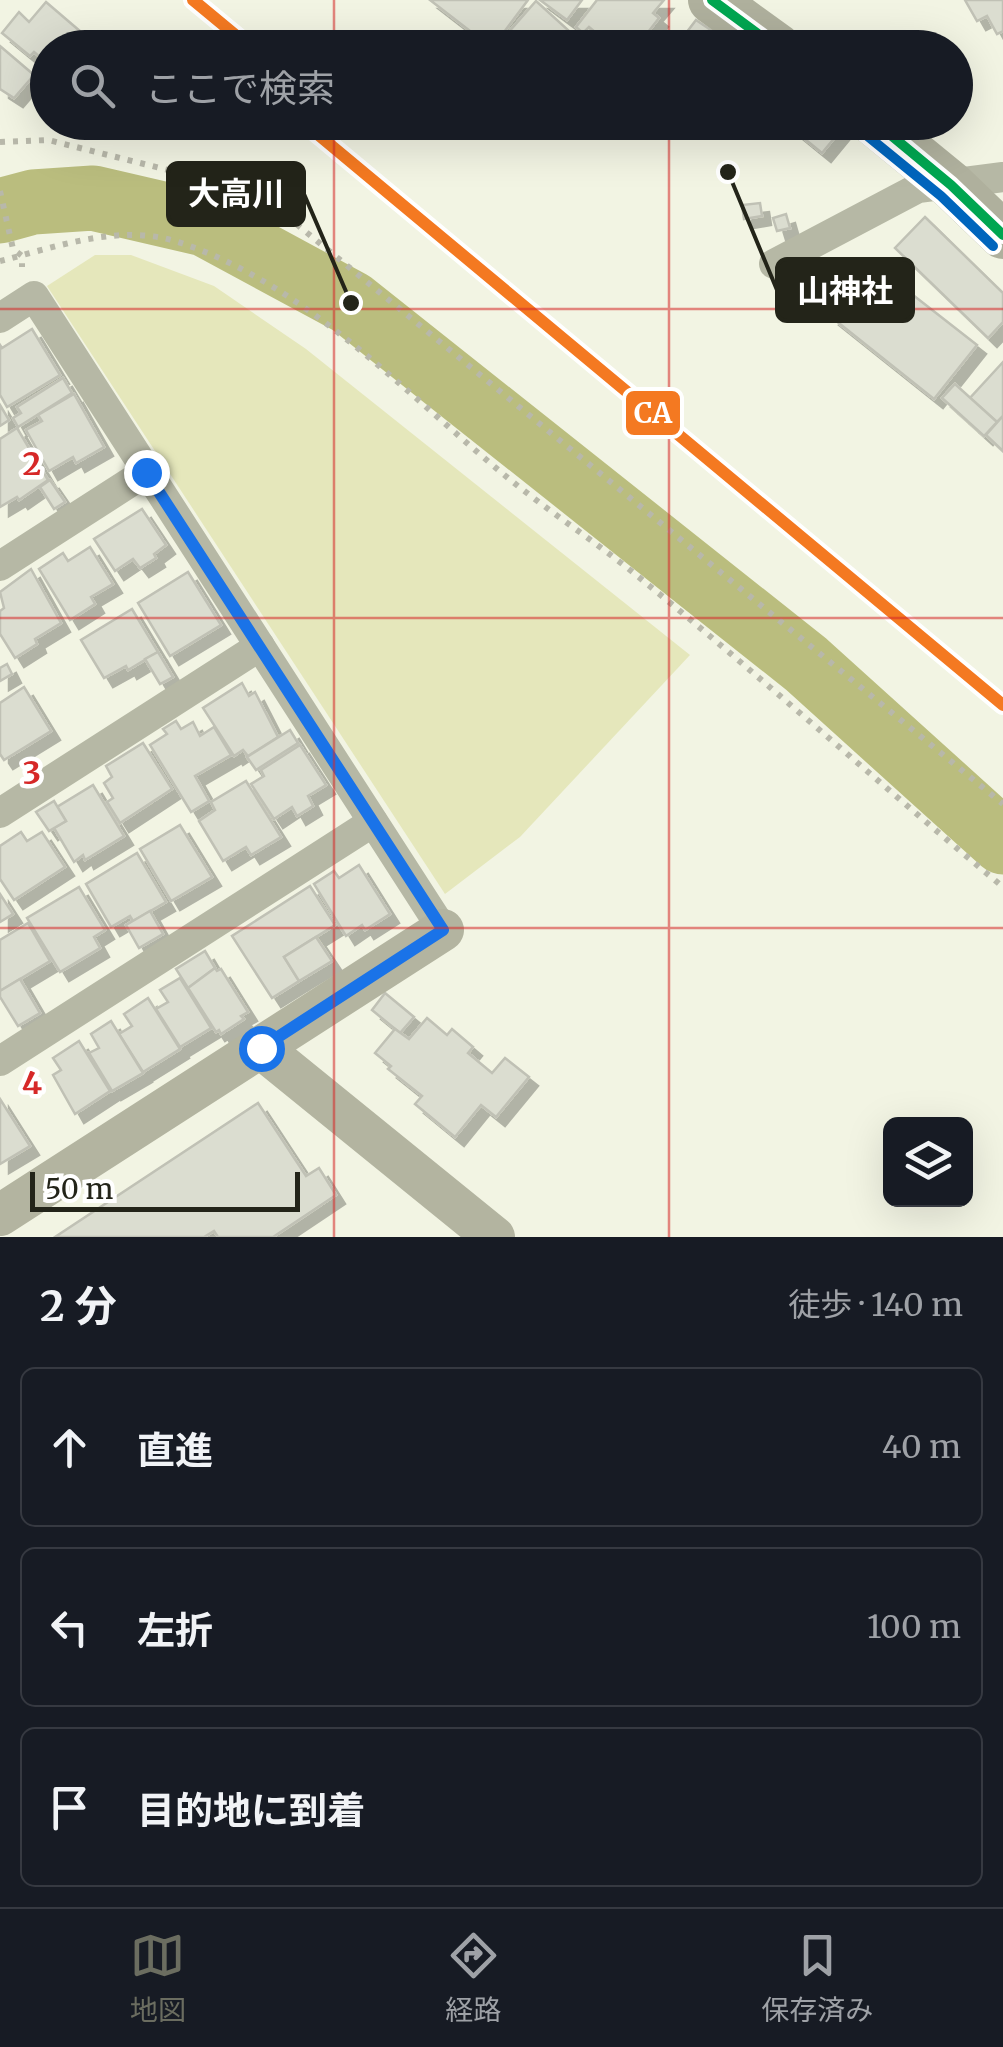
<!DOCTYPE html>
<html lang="ja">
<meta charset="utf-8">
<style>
body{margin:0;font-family:Merriweather,"Noto Sans JP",serif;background:#242831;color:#f1f3f6}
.controls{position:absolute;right:30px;bottom:30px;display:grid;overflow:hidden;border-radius:15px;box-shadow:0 10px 40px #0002}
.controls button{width:90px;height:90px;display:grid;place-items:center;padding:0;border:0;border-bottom:2px solid #363941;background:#171b24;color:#f1f3f6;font:50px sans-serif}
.scale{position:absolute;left:30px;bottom:25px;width:270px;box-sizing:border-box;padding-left:10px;border:5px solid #232419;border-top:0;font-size:28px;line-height:35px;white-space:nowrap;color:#232419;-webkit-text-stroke:8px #fff;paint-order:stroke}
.stop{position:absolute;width:30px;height:30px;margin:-22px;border:8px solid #1a73e8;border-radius:50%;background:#fff}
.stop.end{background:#1a73e8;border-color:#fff;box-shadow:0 2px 10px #0008}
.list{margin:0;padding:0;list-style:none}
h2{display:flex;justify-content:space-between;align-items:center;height:130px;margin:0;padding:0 40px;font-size:42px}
h2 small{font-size:32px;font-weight:400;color:#9ea1a6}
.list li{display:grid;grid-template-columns:65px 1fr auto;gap:30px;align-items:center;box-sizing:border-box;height:160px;margin:0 20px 20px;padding:0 20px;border:2px solid #363941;border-radius:15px}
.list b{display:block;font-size:38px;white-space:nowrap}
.list em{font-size:32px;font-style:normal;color:#9ea1a6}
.icon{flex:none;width:55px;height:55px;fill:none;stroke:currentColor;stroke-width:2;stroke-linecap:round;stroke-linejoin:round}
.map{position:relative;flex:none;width:1003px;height:1237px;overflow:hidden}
.search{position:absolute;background:#171b24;box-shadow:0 10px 40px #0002;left:30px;right:30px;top:30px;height:110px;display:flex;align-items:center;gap:25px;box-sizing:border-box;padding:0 35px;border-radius:55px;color:#9ea1a6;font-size:38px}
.sheet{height:670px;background:#171b24}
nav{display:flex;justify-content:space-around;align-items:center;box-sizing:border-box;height:140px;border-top:2px solid #363941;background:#171b24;font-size:28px;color:#9ea1a6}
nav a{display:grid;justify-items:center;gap:5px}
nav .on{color:#6b6d60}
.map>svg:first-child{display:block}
.green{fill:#e5e7bb}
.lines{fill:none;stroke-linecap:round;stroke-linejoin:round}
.river{stroke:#babd7e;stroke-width:65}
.building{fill:#dbddd0;stroke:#c0c1b5;stroke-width:2.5;filter:url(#shadow)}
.path{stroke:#b8b8aa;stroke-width:6;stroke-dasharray:5 8;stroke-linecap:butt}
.street{stroke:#b6b8a5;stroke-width:30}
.secondary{stroke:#b3b4a0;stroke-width:42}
.primary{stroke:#afb09d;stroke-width:48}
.bus-1-casing{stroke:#fff;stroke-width:18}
.bus-2-casing{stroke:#fff;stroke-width:18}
.bus-1{stroke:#00a651;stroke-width:10}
.bus-2{stroke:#0065bd;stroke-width:10}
.rail-1-casing{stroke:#fff;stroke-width:20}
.rail-1{stroke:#f47921;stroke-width:12}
.route{stroke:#1a73e8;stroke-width:12}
.grid{fill:none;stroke:#d62828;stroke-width:2.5;stroke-opacity:0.55}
.grid-label{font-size:32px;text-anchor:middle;font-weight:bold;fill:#d62828;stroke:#fff;stroke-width:9;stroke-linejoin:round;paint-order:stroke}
.leader{fill:none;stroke:#232419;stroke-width:4}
.callout-dot{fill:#232419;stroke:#fff;stroke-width:4}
.callout{fill:#232419;stroke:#232419;stroke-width:4}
.callout-label{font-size:32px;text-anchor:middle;font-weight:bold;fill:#fff}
.line-badge{stroke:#fff;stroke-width:4}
.badge-label{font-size:28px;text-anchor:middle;font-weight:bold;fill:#fff}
</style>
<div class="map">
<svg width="1003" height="1237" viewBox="0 0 1003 1237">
<defs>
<filter id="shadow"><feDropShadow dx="9" dy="9" stdDeviation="0" flood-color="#0004"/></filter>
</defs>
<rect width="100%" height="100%" fill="#f2f4e3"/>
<polygon class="green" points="95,255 131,255 214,286 306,349 690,655 520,837 445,894 47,286"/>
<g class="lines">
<polyline class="river" points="0,211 33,202 93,198 205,224 351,303 806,664 1003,842"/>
</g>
<g class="building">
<polygon points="430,0 528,0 492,48"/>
<polygon points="540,0 582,0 567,20"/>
<polygon points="597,0 664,0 653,13 659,18 638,45 631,40 625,48 614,48 589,27 583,33 576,27"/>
<polygon points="965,0 1003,0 1003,31 997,34 987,16 977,21"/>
<polygon points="536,1 568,30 552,48 506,48 500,42"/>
<polygon points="46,2 81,32 68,48 48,48 46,62 34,52 30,56 2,33 19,12 29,22"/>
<polygon points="696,20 724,39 718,48 689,48 680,41"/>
<polygon points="0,46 34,75 14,98 0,89"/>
<polygon points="784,122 831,122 841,130 822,153"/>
<polygon points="760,203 762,216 744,219 742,205"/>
<polygon points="786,214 790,228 777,231 773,218"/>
<polygon points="925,217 1003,293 1003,322 988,338 895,248"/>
<polygon points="872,263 977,345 934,399 830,316"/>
<polygon points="32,329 60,375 7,407 0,395 0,345 2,348"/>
<polygon points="1003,362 1003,416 997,422 970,398"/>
<polygon points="63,378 72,393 18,427 13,418 21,413 17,407"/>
<polygon points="955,384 997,422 984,436 942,398"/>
<polygon points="74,394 104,447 76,463 73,457 49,471 26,430 42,421 38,415"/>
<polygon points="0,405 9,420 0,426"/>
<polygon points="1003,416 1003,451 986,435"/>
<polygon points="17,428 48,480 19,500 17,497 0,507 0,439"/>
<polygon points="50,480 65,502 54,509 40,487"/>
<polygon points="142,509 166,545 154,554 156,558 140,568 133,559 115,571 94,539"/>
<polygon points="90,547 113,584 91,597 95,604 70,620 39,569 63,553 68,561"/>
<polygon points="31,569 61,623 35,639 37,644 15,658 0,634 0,611 4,608 0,592"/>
<polygon points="188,572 221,625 170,656 138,603"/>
<polygon points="132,609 158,652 128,670 126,666 104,678 81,640"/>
<polygon points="158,652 173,677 160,684 145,659"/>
<polygon points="7,664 12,674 0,681 0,668"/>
<polygon points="242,683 249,696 255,692 278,737 248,756 243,750 234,756 203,708"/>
<polygon points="24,687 51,731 4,760 0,754 0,703"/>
<polygon points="176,721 181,729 193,722 200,736 214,727 231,755 195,776 209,801 191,812 150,745 167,734 163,729"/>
<polygon points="290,730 298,743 256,770 247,757"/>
<polygon points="143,743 172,789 120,823 107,802 113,798 104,783 112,777 106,766"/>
<polygon points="300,745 326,785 308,796 313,806 297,816 292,807 274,819 251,784 264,776 261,770"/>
<polygon points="246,781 281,837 251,855 246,847 223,861 199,821 215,810 211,802"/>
<polygon points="93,785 124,836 85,860 83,855 74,862 54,828 66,821 57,807"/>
<polygon points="54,801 66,821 49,831 36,812"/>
<polygon points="180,825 212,877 171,901 140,849"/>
<polygon points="21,832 27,841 42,832 65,867 14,900 0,879 0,846"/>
<polygon points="137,853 166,902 133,921 130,916 111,927 86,884"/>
<polygon points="359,865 390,914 365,930 362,925 346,936 314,884 334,871 339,878"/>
<polygon points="310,886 335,925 284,957 299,981 272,998 232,936"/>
<polygon points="79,887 105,930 94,937 100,948 60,972 27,918"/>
<polygon points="0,894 13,914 0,922"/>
<polygon points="150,911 163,934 139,948 126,925"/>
<polygon points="28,923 50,961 0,991 0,940"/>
<polygon points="316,937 332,961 299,981 284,957"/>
<polygon points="205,951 215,968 188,988 176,969"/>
<polygon points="215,968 217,971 221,969 248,1012 241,1016 244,1019 221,1034 219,1030 216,1032 188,988"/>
<polygon points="180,978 211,1028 180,1047 156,1009 168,1002 160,990"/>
<polygon points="20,979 40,1013 18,1026 0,997 0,991"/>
<polygon points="385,993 414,1017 400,1033 372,1010"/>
<polygon points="148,998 180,1049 143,1072 119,1034 132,1026 124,1014"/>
<polygon points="427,1018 447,1035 452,1029 473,1047 468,1053 492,1073 505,1058 529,1077 496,1117 481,1105 455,1137 415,1104 422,1096 388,1069 391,1066 375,1053 395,1029 409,1039"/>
<polygon points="111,1021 143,1073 112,1091 89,1053 99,1048 91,1034"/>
<polygon points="79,1041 110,1091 75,1114 53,1075 61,1070 53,1058"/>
<polygon points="0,1099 30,1146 0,1164"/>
<polygon points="258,1103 306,1176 319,1168 336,1195 273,1237 218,1237 214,1231 204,1237 55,1237"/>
</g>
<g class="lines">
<g class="path">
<polyline points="0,142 48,140 188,175 289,218 1003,804"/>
<polyline points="0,191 13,249 22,256 22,267"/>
<path d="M0 261C56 247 120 223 178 242 305 283 406 394 508 478 552 514 602 546 646 583 767 682 883 787 1003 887"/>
</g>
<g class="street">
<polyline points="774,264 918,188 1003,177"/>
<polyline points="0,318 34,296 443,930"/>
<polyline points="0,566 146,472"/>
<polyline points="0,813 260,646"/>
<polyline points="0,1061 373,822"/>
</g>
<g class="secondary">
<polyline points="261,1048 494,1237"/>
<polyline points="0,1215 443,930"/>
</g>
<g class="primary">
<polyline points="712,0 778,48"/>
<polyline points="874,122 951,185 1003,235"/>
</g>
<g class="bus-1-casing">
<g id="bus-1">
<polyline points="712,0 777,48"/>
<polyline points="875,122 951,185 1003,235"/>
</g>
</g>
<g class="bus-2-casing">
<polyline id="bus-2" points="865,134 941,196 993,246"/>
</g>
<use href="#bus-1" class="bus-1"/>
<use href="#bus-2" class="bus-2"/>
<g class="rail-1-casing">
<g id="rail-1">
<polyline points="193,0 251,48"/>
<polyline points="303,122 1003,705"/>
</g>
</g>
<use href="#rail-1" class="rail-1"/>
</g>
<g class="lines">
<polyline class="route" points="146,472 443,930 261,1048"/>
</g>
<path class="grid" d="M334 0V48M669 0V48M334 122V1237M669 122V1237M0 309H1003M0 618H1003M0 928H1003"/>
<g class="grid-label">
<text x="32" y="475">2</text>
<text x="32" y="784">3</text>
<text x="32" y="1094">4</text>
</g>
<path class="leader" d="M351 303L304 194M728 172L777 290"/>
<g class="callout-dot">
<circle cx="351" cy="303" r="10"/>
<circle cx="728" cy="172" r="10"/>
</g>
<g class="callout">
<rect x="168" y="163" width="136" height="62" rx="10"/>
<rect x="777" y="259" width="136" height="62" rx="10"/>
</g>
<g class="callout-label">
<text x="236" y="205">大高川</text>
<text x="845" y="302">山神社</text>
</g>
<rect class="line-badge" x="624" y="389" width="58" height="48" rx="10" fill="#f47921"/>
<g class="badge-label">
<text x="653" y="423">CA</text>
</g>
</svg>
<div class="controls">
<button><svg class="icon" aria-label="layers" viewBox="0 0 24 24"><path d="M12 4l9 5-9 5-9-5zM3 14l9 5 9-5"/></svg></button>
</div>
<div class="scale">50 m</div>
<div class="stop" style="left:261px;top:1048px"></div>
<div class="stop end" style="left:146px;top:472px"></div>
<div class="search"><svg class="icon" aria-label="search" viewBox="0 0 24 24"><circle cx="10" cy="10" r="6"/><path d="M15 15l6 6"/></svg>ここで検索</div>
</div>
<section class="sheet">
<h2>2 分<small>徒歩 · 140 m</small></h2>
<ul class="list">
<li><svg class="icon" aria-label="ahead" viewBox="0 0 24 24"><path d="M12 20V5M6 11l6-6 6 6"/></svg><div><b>直進</b></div><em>40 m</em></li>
<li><svg class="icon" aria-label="left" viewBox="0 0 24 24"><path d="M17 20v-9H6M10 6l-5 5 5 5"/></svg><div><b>左折</b></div><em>100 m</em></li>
<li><svg class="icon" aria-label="arrive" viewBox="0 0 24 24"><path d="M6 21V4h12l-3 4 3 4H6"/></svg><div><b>目的地に到着</b></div></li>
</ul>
</section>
<nav>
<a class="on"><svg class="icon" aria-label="map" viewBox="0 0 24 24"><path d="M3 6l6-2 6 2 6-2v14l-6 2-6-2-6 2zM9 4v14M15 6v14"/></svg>地図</a>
<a><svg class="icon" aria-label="directions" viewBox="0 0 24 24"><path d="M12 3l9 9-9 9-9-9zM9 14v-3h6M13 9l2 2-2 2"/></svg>経路</a>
<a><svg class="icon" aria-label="saved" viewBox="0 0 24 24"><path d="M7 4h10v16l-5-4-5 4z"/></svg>保存済み</a>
</nav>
